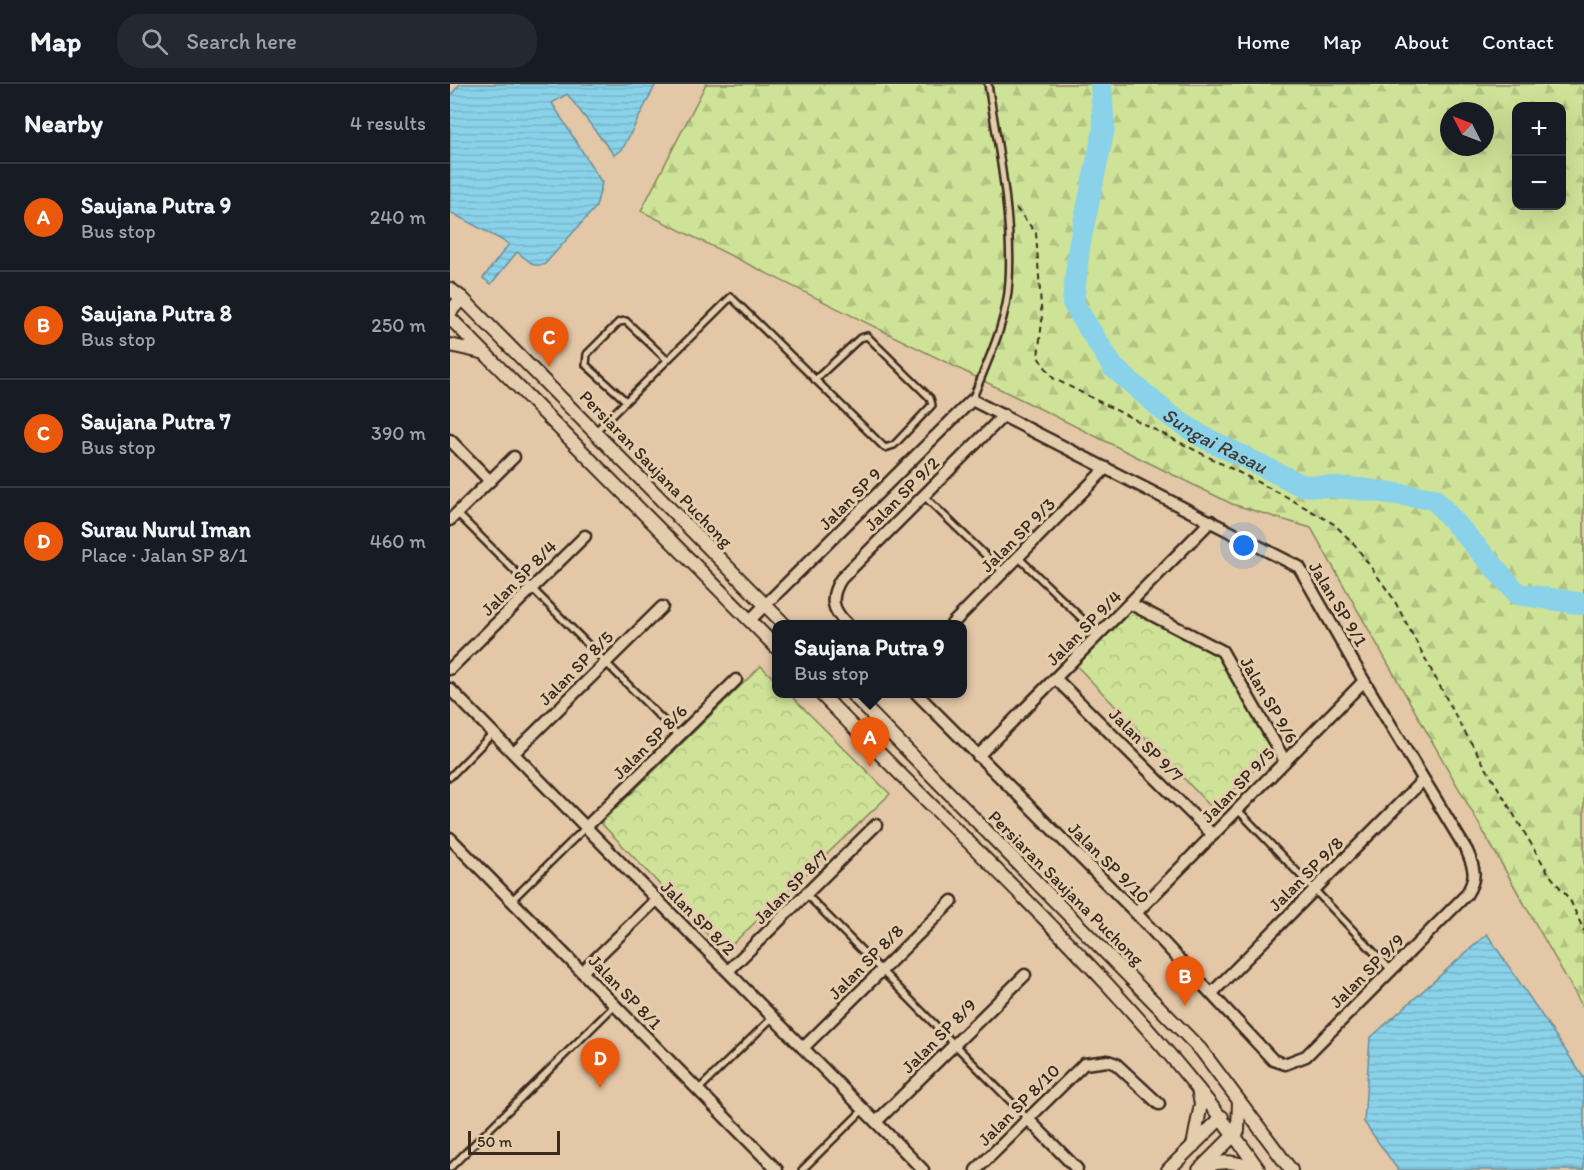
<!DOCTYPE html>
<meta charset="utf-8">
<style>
body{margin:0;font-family:Itim,sans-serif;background:#242831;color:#f1f3f6}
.controls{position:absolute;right:18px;top:18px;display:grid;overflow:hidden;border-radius:12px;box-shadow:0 6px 24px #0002}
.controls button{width:54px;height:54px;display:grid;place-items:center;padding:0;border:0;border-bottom:2px solid #363941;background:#171b24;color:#f1f3f6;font:30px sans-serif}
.compass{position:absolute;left:990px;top:18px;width:54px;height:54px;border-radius:50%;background:#171b24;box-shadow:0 6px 24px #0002;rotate:312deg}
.scale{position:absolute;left:18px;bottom:15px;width:92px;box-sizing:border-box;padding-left:6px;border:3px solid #3b2a1e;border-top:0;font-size:16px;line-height:21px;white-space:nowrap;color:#3b2a1e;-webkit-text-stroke:4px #e4cdad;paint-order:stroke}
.you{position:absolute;left:794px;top:462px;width:21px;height:21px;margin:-15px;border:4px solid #fff;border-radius:50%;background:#1a73e8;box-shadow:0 0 0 9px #1a73e833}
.badge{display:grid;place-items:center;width:39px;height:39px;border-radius:50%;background:#ea580c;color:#fff;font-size:20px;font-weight:700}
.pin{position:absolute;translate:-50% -50px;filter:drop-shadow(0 2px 3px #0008)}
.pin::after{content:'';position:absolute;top:32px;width:21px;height:18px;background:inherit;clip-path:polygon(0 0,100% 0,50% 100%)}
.popup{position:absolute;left:322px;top:536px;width:195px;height:78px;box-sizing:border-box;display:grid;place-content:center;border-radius:12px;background:#171b24;filter:drop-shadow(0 2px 4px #0005);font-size:20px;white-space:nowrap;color:#9ea1a6}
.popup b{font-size:22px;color:#f1f3f6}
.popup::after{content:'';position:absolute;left:50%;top:100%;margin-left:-12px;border:12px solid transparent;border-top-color:#171b24}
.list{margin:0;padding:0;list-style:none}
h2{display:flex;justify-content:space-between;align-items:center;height:78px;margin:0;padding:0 24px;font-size:26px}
h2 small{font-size:20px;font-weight:400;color:#9ea1a6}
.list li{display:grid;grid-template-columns:39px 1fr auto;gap:18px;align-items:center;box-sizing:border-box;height:108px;padding:0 24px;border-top:2px solid #363941}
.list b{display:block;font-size:22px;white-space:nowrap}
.list p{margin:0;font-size:20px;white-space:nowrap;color:#9ea1a6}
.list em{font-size:20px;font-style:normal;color:#9ea1a6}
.icon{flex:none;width:33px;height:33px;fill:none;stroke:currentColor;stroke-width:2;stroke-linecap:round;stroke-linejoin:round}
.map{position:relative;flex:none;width:1134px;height:1086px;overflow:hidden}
header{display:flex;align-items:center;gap:36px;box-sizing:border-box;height:84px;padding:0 30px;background:#171b24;border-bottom:2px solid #363941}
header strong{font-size:28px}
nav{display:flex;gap:33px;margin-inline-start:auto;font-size:21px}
.search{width:420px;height:54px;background:#242831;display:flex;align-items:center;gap:15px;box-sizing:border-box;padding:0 21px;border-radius:24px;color:#9ea1a6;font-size:22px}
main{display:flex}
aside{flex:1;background:#171b24}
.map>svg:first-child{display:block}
.forest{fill:url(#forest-firs);stroke:#84865a;stroke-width:1.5;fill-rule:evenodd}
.park{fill:url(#park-crowns);stroke:#84865a;stroke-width:1.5}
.water{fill:url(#water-rules);stroke:#6a8f98;stroke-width:1.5}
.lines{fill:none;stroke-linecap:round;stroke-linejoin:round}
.river{stroke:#89d2ea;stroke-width:22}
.service-casing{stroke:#3b2a1e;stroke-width:10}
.minor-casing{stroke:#3b2a1e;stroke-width:15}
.tertiary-casing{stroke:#3b2a1e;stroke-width:16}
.path{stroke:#3b2a1e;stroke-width:2;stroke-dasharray:6 4.5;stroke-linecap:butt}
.service{stroke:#e4cdad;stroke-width:5}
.minor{stroke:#e4cdad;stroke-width:10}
.tertiary{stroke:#e4cdad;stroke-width:12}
.labels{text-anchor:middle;stroke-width:6;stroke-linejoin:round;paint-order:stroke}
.street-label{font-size:18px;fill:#3b2a1e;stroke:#e4cdad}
.water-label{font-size:20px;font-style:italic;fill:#433b32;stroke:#e4cdad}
</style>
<header>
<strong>Map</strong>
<div class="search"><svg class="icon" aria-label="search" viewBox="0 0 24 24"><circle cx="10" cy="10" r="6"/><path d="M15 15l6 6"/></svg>Search here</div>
<nav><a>Home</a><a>Map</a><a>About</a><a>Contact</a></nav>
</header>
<main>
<aside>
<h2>Nearby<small>4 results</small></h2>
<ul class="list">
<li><span class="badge">A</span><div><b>Saujana Putra 9</b><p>Bus stop</p></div><em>240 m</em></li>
<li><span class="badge">B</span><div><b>Saujana Putra 8</b><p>Bus stop</p></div><em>250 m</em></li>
<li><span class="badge">C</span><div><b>Saujana Putra 7</b><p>Bus stop</p></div><em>390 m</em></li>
<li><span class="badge">D</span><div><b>Surau Nurul Iman</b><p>Place · Jalan SP 8/1</p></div><em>460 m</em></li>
</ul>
</aside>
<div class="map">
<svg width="1134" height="1086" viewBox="0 0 1134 1086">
<defs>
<pattern id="forest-firs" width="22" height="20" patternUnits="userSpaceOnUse" patternTransform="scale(1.5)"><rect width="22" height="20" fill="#cee397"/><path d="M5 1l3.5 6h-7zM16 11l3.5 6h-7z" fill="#b2c382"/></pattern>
<pattern id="park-crowns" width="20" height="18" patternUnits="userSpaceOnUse" patternTransform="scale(1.5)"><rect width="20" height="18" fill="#cee397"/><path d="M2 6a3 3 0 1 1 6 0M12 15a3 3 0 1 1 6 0" fill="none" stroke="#b2c382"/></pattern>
<pattern id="water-rules" width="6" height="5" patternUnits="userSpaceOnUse" patternTransform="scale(1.5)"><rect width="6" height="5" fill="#89d2ea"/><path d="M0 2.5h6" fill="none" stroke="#77b4c8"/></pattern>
</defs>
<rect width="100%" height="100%" fill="#e3c7a7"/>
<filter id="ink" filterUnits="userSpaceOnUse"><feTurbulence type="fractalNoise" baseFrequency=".0167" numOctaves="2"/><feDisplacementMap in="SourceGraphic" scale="12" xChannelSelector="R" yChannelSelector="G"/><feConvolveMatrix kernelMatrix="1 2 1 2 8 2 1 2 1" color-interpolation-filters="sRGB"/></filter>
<g filter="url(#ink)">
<path class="forest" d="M256 0H1134V925L861 444 782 420 191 127ZM1066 22H1112V122H1066ZM999 27H1035V63H999Z"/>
<g class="park">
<polygon points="681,523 765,566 824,666 764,726 624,579"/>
<polygon points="311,582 327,598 327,610 339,610 440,710 274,868 151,739"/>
</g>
<g class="water">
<polygon points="10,0 206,0 173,64 164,71 117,10 102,19 152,99 146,123 94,181 84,181 67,168 41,200 33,194 59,160 0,128 0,12"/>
<polygon points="1037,850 1134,994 1134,1086 948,1086 914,1038 920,954"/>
</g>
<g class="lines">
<path class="river" id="s1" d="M651 0 654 45 629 163 623 219 663 283 719 331 751 352 851 401 910 405 984 415 1068 510 1134 520"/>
<g class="service-casing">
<g id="service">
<path d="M522 316C537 278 557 239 559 197 563 136 548 62 538 0"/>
<polyline points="176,317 136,281 137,270 169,238 176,237 217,276"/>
<polyline points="145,348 281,213 435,364 444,361 482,321 480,314 417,252 410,254 365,296"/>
<polyline points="474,412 554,489"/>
<polyline points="7,429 229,652"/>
<polyline points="569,474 648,550"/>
<polyline points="0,693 43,649"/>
<polyline points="788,726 941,886"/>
<polyline points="356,810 578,1035"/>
<polyline points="62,816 135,744"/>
<polyline points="248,1006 322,934"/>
<polyline points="0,1084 165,921"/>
<polyline points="352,1086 414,1025"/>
</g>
</g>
<g class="minor-casing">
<g id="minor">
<polyline points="0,356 40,397"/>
<polyline points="0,436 64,373"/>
<polyline points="681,520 772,567 835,677"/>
<path d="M300 536 522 316 849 483 914 597 1017 767C1025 785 1027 794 1016 811L856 972 835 980 823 976 686 829 467 610"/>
<path d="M397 540C382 526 379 514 391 495L554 331"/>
<polyline points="502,540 656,384"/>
<polyline points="0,585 135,452"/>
<polyline points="606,595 763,751"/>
<polyline points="0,605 473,1086"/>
<polyline points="64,669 212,523"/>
<polyline points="528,672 761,437"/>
<polyline points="136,743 286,596"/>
<polyline points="0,754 327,1086"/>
<polyline points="686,829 914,597"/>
<polyline points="278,887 426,741"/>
<polyline points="132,888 207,815"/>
<polyline points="762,909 973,696"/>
<polyline points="353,964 502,817"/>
<polyline points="578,1035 627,1085"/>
<polyline points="426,1038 575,891"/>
<polyline points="526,1086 634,980 658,977 666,980 709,1020"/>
</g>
</g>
<g class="tertiary-casing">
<g id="tertiary">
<polyline points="0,205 12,214 334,540"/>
<polyline points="0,228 12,214"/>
<polyline points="0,234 327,564"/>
<polyline points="0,261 31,268"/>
<path d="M371 610C518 762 688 912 809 1086"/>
<polyline points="402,610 751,966 841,1086"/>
<polyline points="743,1062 751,1020 748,1005"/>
<path d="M755 1082C774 1076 788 1077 805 1086"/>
<polyline points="718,1086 772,1033"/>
<polyline points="749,1086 788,1047 789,1017"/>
</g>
</g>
<polyline class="path" points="566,124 586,149 592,237 588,273 603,294 835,412 884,440 905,461 943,514 1010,640 1099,790 1120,816 1134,847"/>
<use href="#service" class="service"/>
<use href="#minor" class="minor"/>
<use href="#tertiary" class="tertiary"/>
</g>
</g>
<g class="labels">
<g class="street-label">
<text transform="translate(206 385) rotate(46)" y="6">Persiaran Saujana Puchong</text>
<text transform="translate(452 410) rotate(-45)" y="6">Jalan SP 9/2</text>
<text transform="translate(400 415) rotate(-45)" y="6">Jalan SP 9</text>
<text transform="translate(568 451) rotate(-45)" y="6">Jalan SP 9/3</text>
<text transform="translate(69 494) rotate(-45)" y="6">Jalan SP 8/4</text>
<text transform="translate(888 520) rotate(59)" y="6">Jalan SP 9/1</text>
<text transform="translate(634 544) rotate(-45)" y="6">Jalan SP 9/4</text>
<text transform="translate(126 584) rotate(-45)" y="6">Jalan SP 8/5</text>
<text transform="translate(819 616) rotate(60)" y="6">Jalan SP 9/6</text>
<text transform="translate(200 658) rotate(-45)" y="6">Jalan SP 8/6</text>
<text transform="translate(696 661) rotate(45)" y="6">Jalan SP 9/7</text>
<text transform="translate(788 701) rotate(-46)" y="6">Jalan SP 9/5</text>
<text transform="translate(659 779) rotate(45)" y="6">Jalan SP 9/10</text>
<text transform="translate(856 790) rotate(-45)" y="6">Jalan SP 9/8</text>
<text transform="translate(341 803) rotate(-45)" y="6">Jalan SP 8/7</text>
<text transform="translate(616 804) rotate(45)" y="6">Persiaran Saujana Puchong</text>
<text transform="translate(248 834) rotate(45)" y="6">Jalan SP 8/2</text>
<text transform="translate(416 878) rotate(-45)" y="6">Jalan SP 8/8</text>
<text transform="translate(917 887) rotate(-45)" y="6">Jalan SP 9/9</text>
<text transform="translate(175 908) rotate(46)" y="6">Jalan SP 8/1</text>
<text transform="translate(489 952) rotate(-45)" y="6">Jalan SP 8/9</text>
<text transform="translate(569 1021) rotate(-45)" y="6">Jalan SP 8/10</text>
</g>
<g class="water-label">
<text dy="7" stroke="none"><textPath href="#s1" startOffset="424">Sungai Rasau</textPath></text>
</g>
</g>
</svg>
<div class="controls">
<button>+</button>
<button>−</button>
</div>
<svg class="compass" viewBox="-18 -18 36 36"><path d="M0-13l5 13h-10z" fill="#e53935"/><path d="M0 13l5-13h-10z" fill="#9ea1a6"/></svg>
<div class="scale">50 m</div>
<div class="you"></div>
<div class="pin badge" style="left:420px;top:683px">A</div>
<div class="popup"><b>Saujana Putra 9</b>Bus stop</div>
<div class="pin badge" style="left:735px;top:922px">B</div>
<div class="pin badge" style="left:99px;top:283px">C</div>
<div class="pin badge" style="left:150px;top:1004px">D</div>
</div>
</main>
